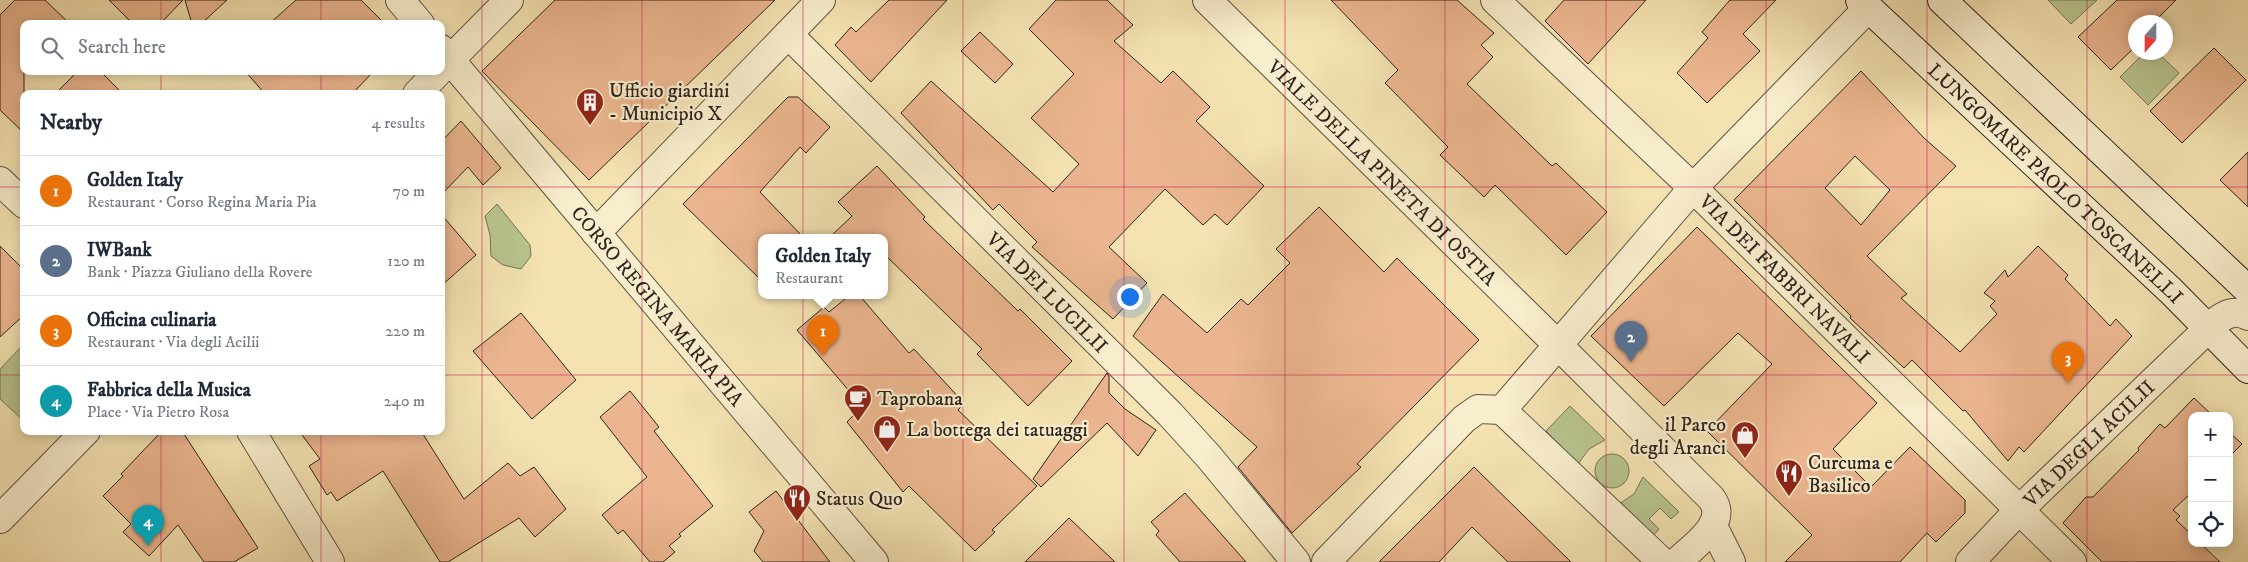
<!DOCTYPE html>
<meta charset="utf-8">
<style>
body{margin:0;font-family:"IM FELL DW Pica",serif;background:#f2f2f3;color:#1f2937}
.controls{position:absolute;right:15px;bottom:15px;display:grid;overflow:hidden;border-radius:10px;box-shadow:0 2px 12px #0003}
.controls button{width:45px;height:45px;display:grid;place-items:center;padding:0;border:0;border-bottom:1px solid #e0e1e3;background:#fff;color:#1f2937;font:25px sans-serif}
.compass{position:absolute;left:2128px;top:15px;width:45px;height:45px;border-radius:50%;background:#fff;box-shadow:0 2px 12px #0003;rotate:201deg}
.you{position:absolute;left:1129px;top:296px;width:18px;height:18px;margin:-12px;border:4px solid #fff;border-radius:50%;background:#1a73e8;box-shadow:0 0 0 8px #1a73e833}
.badge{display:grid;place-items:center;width:32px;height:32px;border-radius:50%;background:#0f766e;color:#fff;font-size:16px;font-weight:700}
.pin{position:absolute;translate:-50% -41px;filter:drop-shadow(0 1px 2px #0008)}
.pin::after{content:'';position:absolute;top:26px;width:18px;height:15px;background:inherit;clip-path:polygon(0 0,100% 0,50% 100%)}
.popup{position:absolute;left:758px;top:234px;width:130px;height:65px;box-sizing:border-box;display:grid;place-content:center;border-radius:10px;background:#fff;filter:drop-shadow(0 1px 4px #0005);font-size:16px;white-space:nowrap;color:#747a83}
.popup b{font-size:19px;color:#1f2937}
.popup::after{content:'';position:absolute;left:50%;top:100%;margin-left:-10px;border:10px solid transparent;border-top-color:#fff}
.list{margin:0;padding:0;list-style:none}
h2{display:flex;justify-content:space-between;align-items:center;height:65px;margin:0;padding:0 20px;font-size:21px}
h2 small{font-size:16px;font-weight:400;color:#747a83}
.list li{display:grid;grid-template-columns:32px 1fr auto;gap:15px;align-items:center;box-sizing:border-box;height:70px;padding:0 20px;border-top:1px solid #e0e1e3}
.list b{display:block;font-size:19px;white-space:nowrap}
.list p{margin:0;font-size:16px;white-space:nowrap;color:#747a83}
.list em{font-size:16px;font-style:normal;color:#747a83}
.icon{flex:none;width:28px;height:28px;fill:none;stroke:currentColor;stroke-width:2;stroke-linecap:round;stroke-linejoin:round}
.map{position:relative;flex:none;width:2248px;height:562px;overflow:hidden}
.search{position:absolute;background:#fff;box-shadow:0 2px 12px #0003;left:20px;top:20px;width:425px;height:55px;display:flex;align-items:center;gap:12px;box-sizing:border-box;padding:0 18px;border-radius:10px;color:#747a83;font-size:19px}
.panel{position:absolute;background:#fff;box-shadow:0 2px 12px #0003;left:20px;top:90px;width:425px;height:345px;border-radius:10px}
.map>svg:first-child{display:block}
.green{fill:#b8c48e;stroke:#747456}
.building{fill:#ebb68f;stroke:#2f231e;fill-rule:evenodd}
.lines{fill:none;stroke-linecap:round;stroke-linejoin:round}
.minor-casing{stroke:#605343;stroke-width:30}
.secondary-casing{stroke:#2f231e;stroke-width:30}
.minor{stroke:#f8edcc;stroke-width:28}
.secondary{stroke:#f8edcc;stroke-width:28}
.grid{fill:none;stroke:#c2185b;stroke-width:1;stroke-opacity:0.55}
.labels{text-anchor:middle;stroke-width:4.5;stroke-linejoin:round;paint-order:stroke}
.poi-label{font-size:20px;fill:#2f231e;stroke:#f8edcc;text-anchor:start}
.street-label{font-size:20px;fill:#2f231e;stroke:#f8edcc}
</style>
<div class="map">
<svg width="2248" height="562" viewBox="0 0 2248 562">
<rect width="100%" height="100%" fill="#f4e3b1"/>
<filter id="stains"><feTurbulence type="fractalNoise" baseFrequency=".004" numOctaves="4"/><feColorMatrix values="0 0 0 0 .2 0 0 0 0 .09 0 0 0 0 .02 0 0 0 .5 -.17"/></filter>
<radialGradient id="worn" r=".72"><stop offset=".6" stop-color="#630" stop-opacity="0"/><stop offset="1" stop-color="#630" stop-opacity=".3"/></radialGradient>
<g class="green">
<polygon points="2048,0 2097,0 2071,24"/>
<polygon points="2144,53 2158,53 2179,73 2148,105 2120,77"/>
<polygon points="497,204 530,245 531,256 521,269 503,265 491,256 490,235 485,216"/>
<polygon points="24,344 24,421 0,399 0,369"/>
<polygon points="1570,406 1605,440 1589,449 1578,464 1546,431"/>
<circle cx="1612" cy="471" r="17"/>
<polygon points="1643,477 1679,512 1671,519 1660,508 1649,519 1659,529 1653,536 1619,504 1634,494"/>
</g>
<g class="building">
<polygon points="15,0 45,0 70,24 24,24 24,133 0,110 0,15"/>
<polygon points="109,0 183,0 160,24 133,24"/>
<polygon points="185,0 227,0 201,24 192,24"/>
<polygon points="296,0 361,0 385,24 269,24"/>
<polygon points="555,0 775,0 589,180 482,71"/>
<polygon points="889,0 947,0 871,82 835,45 851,27 856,32"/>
<polygon points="1056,0 1107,0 1133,25 1114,41 1161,83 1173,71 1210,107 1196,121 1264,186 1227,225 1215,214 1203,225 1165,189 1109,247 1147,283 1113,319 1032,247 1037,242 999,204 993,210 901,113 931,81 1053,192 1079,164 1031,118 1074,74 1029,29"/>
<polygon points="1331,0 1457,0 1494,33 1481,45 1493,57 1467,84 1552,166 1556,163 1607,212 1566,255 1495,185 1484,197 1440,155 1448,147 1385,83 1398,70"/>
<polygon points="1564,0 1646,0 1588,64 1545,21"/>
<polygon points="1730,0 1776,0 1743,34 1760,51 1707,103 1677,73 1708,38 1702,32"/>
<polygon points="2117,0 2176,0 2154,22 2136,22 2136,46 2111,70 2078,37"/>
<polygon points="980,32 1013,64 995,83 961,51"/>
<polygon points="2214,48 2246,80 2182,143 2150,111"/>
<polygon points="78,71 100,71 123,94 55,94"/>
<polygon points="245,71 374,71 352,94 265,94"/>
<path d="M1861 71 1924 138 1956 166 1867 256 1907 294 1901 298 1960 352 1997 314 1990 306 1995 301 1984 293 2005 270 2008 277 2038 246 2068 275 2065 279 2110 326 2116 319 2132 336 2024 452 2019 447 2008 461 1965 410 1963 411 1912 360 1904 368 1850 318 1851 316 1734 200ZM1855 156 1890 190 1861 225 1825 188Z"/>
<polygon points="788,97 798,97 830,127 806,153 800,147 760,192 803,237 762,237 762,281 683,204"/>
<polygon points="461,121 501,168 483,185 468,167 441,195 441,142"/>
<polygon points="2248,152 2248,207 2220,180"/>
<polygon points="877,166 925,217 923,219 1018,311 1020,309 1072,361 1028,406 977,354 982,349 884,254 884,237 830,237 852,216 838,202"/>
<polygon points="1319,207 1384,272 1397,258 1479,340 1357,464 1361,467 1292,533 1238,467 1257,447 1133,336 1163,294 1207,333 1241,299 1248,305 1290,263 1276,249"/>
<polygon points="441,214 476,255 441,286"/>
<polygon points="1697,227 1877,403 1833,449 1871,487 1910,447 1965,500 1965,513 1936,542 1927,533 1900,562 1785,562 1812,535 1707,431 1772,364 1738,333 1664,406 1591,336"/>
<polygon points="0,246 24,270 24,315 0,337"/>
<polygon points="850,295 859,295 909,353 914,349 964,403 958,410 1037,486 992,530 995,532 975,551 909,486 903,492 847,422 862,406 797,330 824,307 829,312"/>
<polygon points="521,313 576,380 532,419 473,351"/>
<polygon points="1107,373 1109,376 1109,393 1125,409 1156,430 1138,456 1107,423 1041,487 1033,479"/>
<polygon points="630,391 659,427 654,431 713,506 679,534 681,536 669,546 675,552 663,562 650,562 623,530 618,534 602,515 647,477 600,417"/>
<polygon points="2194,398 2213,416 2192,416 2192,492 2173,510 2180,516 2176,520 2192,535 2192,543 2200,543 2220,562 2102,562 2063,523 2086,497 2093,497 2139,450 2138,448 2160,424 2165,428"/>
<polygon points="162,431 182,431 258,548 234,562 204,562 178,525 149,556 123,532 131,524 103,496 123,476 121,474"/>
<polygon points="299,431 421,431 464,499 508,463 520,476 534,467 566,509 535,537 519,518 448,562 440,562 383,471 337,501 331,492 327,495 309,466 320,459"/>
<polygon points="2229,432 2242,444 2229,457"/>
<polygon points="1474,467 1571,562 1508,562 1472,527 1439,562 1379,562"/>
<polygon points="776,491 830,562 763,562 754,551 764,531 749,512"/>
<polygon points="1185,493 1246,562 1180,562 1156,535 1159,531 1151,522"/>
<polygon points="1069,518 1115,562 1025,562"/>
</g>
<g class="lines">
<g class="minor-casing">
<g id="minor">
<polyline points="400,0 420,24"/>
<path id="s1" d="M1207 0 1559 346 1711 498C1730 523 1693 546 1677 562"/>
<path id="s2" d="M1495 0 1693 188 2072 562"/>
<path id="s3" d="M788 34 1170 414 1209 457 1296 562"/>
<path id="s4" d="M441 49 874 562"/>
<polyline points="441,69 509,0"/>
<polyline points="417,94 439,71"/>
<polyline points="0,181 24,204"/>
<polyline points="596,233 821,0"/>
<polyline points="251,431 330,562"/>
<polyline points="0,519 86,431"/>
<polyline points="1713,526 1731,562"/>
<polyline points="1326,562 1464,419 1478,409 1502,410"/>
<polyline points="1662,562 1502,410 1693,188 1868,8"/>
<path id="s5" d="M1970 562 2019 510 2215 322C2226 314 2235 309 2248 316"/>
</g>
</g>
<g class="secondary-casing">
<g id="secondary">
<path id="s6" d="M1860 0 2171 291 2248 369"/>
<polyline points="1942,0 2248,290"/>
</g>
</g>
<use href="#minor" class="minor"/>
<use href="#secondary" class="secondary"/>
</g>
<path class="grid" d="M161 0V24M321 0V24M482 0V562M642 0V562M803 0V562M963 0V562M1124 0V562M1285 0V562M1445 0V562M1606 0V562M1766 0V562M1927 0V562M2087 0V562M161 71V94M321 71V94M0 187H24M441 187H2248M0 375H24M441 375H2248M161 431V562M321 431V562"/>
<defs>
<g id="building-pin" transform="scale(1.4375)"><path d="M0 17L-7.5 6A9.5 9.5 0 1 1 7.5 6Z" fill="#8f2418" stroke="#f8edcc"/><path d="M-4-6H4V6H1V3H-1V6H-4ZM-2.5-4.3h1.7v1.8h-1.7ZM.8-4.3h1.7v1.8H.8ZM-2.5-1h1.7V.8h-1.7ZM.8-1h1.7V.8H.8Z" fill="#fff"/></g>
<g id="cafe-pin" transform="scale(1.4375)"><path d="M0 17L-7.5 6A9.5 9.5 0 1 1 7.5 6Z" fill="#8f2418" stroke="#f8edcc"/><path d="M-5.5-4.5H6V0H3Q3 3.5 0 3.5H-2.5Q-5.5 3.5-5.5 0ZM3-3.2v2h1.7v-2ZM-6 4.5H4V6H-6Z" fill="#fff"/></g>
<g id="shop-pin" transform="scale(1.4375)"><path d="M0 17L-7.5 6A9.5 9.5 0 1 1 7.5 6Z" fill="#8f2418" stroke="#f8edcc"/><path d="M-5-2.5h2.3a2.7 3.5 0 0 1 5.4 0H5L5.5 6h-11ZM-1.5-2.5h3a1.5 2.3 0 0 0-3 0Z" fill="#fff"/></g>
<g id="restaurant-pin" transform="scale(1.4375)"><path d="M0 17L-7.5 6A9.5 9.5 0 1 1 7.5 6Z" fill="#8f2418" stroke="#f8edcc"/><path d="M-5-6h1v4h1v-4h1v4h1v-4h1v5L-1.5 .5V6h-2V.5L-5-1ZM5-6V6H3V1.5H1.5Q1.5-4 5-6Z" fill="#fff"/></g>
</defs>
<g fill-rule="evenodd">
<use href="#building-pin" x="590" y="102"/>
<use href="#cafe-pin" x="858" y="398"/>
<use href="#shop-pin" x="887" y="429"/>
<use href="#shop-pin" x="1745" y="435"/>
<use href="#restaurant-pin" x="1789" y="473"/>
<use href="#restaurant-pin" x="797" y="498"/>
</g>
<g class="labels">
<g class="poi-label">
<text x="609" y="97">Ufficio giardini<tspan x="609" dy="23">- Municipio X</tspan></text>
<text x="877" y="405">Taprobana</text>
<text x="1726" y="431" text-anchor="end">il Parco<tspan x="1726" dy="23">degli Aranci</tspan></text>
<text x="906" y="436">La bottega dei tatuaggi</text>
<text x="1808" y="469">Curcuma e<tspan x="1808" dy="23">Basilico</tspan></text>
<text x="816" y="505">Status Quo</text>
</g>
<g class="street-label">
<text dy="7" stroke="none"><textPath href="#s1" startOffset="246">VIALE DELLA PINETA DI OSTIA</textPath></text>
<text dy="7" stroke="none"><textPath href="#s6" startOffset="268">LUNGOMARE PAOLO TOSCANELLI</textPath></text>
<text dy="7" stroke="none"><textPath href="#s2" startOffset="402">VIA DEI FABBRI NAVALI</textPath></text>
<text dy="7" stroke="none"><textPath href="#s3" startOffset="366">VIA DEI LUCILII</textPath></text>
<text dy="7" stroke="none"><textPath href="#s4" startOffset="336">CORSO REGINA MARIA PIA</textPath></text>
<text dy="7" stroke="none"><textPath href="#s5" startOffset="168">VIA DEGLI ACILII</textPath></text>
</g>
</g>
<rect width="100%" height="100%" filter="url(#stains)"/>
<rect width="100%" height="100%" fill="url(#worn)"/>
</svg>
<div class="controls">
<button>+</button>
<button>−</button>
<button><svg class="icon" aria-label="locate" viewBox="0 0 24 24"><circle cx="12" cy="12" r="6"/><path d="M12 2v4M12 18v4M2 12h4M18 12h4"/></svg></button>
</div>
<svg class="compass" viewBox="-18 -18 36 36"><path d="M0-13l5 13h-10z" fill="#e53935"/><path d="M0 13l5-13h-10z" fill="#747a83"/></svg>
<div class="you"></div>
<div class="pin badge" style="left:823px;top:356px;background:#e8710a">1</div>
<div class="popup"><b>Golden Italy</b>Restaurant</div>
<div class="pin badge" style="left:1631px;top:362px;background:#5c6f8a">2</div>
<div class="pin badge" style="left:2068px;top:383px;background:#e8710a">3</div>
<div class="pin badge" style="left:148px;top:546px;background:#0f9aa8">4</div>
<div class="search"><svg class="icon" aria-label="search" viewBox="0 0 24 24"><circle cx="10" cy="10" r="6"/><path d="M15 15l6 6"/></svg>Search here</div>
<section class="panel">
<h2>Nearby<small>4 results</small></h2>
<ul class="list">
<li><span class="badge" style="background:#e8710a">1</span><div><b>Golden Italy</b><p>Restaurant · Corso Regina Maria Pia</p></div><em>70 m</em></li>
<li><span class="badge" style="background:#5c6f8a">2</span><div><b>IWBank</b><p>Bank · Piazza Giuliano della Rovere</p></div><em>120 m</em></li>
<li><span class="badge" style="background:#e8710a">3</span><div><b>Officina culinaria</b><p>Restaurant · Via degli Acilii</p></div><em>220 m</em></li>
<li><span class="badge" style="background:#0f9aa8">4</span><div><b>Fabbrica della Musica</b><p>Place · Via Pietro Rosa</p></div><em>240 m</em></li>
</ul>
</section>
</div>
